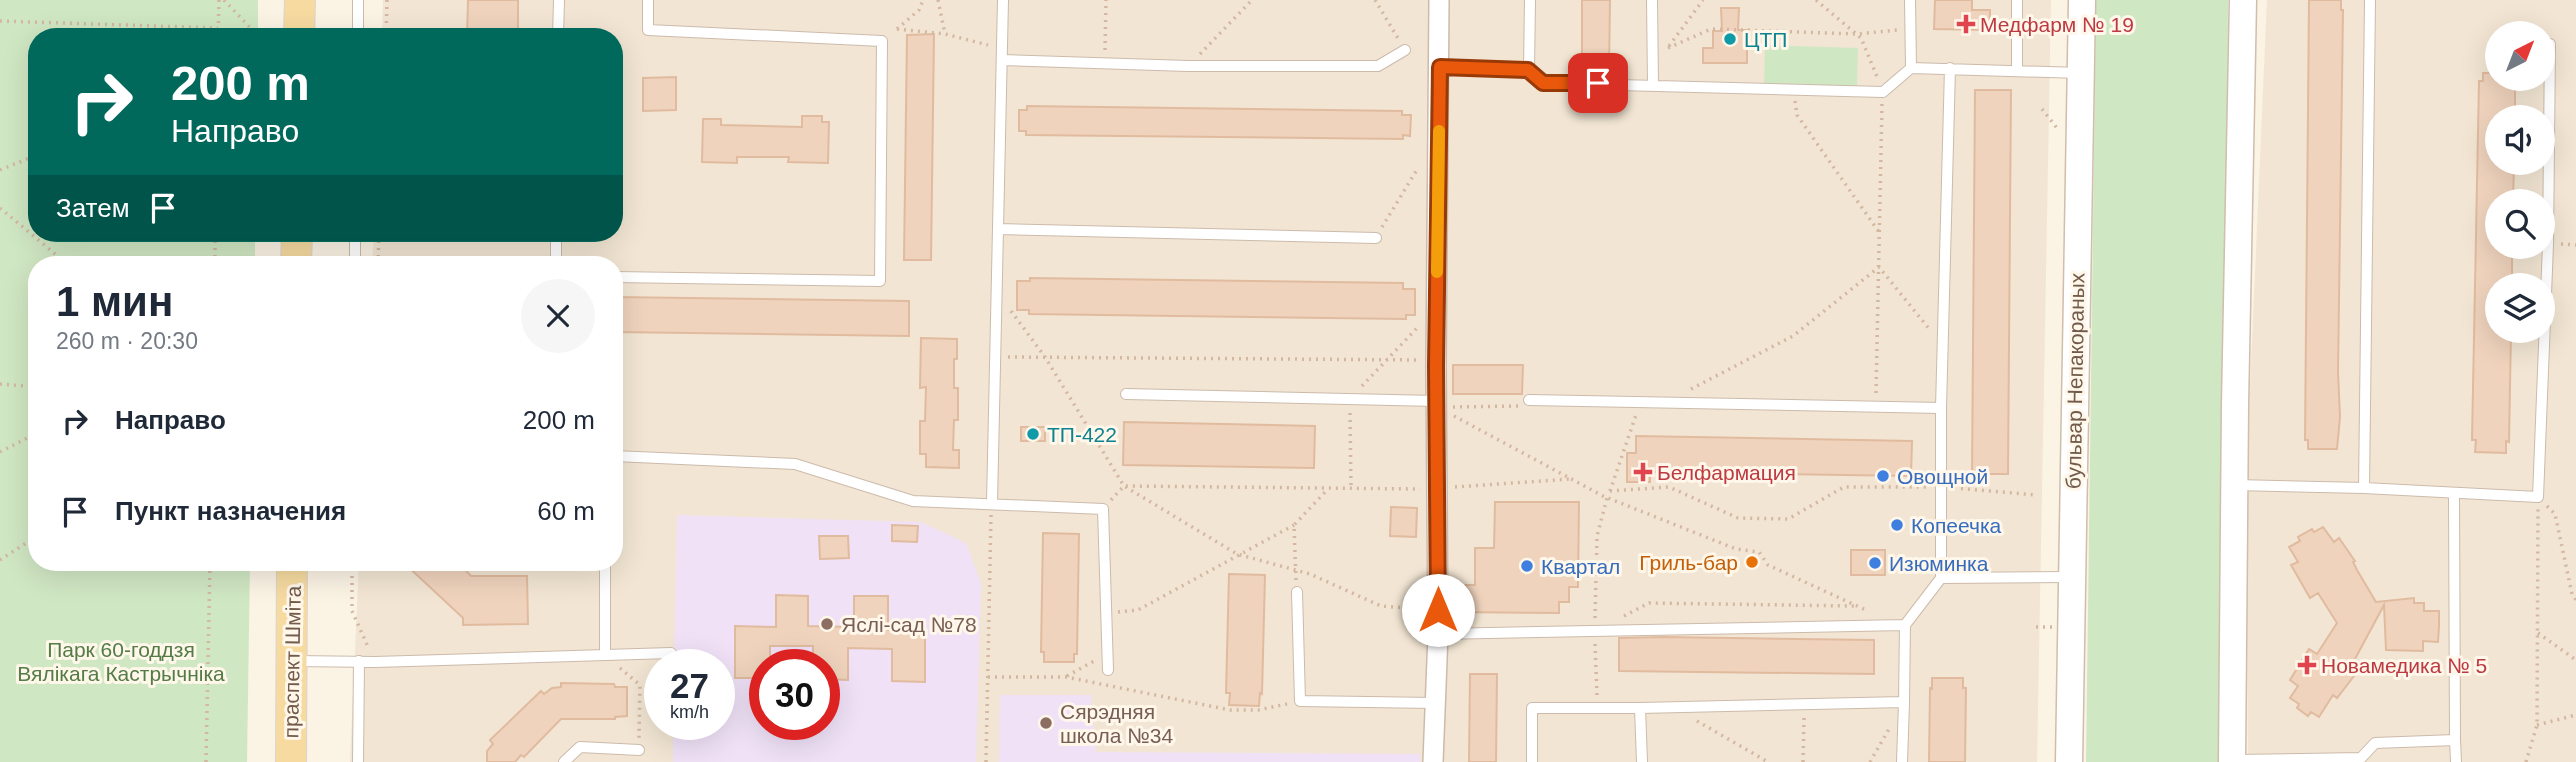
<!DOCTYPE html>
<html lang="ru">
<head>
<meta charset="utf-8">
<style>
	:root { --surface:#fff; --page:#f6f6f7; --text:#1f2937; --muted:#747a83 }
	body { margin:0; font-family:Helvetica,sans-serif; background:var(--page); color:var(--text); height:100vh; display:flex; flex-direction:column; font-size:26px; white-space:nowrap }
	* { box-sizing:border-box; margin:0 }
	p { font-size:23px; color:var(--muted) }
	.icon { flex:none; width:38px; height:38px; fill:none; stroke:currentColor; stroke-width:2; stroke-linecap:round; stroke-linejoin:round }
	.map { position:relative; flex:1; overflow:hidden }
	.details { position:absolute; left:28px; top:256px; width:595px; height:315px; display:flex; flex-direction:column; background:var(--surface); border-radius:28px; box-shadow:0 7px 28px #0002 }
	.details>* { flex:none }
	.guide { position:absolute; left:28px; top:28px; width:595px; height:214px; border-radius:28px; box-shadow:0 7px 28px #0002; background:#00695c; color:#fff; overflow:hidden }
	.needle { width:46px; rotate:42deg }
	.fabs { position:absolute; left:2485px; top:21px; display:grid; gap:14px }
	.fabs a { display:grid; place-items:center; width:70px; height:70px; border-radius:50%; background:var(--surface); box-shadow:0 7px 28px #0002; font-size:35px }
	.speed { position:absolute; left:644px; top:649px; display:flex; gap:14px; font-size:35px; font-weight:700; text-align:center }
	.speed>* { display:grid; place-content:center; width:91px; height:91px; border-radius:50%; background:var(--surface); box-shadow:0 7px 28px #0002; line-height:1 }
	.speed small { font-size:18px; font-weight:400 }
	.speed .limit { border:10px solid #d22; background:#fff; color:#111 }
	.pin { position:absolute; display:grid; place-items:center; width:60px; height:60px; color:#fff; margin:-30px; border-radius:14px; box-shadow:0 4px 10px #0006 }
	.me { position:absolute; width:77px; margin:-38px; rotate:0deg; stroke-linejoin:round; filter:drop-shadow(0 0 5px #0008) }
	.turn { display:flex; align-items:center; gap:24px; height:147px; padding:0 28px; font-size:32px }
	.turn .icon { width:91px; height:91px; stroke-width:2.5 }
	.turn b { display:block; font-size:49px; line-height:60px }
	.then { display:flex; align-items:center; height:66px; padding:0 28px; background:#0003; gap:14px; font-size:26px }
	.round { display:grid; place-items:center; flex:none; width:74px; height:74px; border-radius:37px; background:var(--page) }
	.summary { display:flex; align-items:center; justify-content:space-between; height:119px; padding:0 28px }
	h1 { font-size:42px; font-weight:800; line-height:52px }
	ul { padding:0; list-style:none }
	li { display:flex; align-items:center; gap:21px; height:91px; padding:0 28px }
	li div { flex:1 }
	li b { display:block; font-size:26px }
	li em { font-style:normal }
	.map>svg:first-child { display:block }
	.residential { fill:#f2e5d3; fill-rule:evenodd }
	.education { fill:#f0e1f7; fill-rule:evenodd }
	.green { fill:#d0e7c3 }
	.building { fill:#efd3bd; stroke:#e0bb9f; stroke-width:2 }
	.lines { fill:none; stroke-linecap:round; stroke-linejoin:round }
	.lane-casing { stroke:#ccbbab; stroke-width:12 }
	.street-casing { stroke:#ccbbab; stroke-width:22 }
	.secondary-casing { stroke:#d0bdac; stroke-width:29 }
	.primary-casing { stroke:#dad4d0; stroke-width:32 }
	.path { stroke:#d3b7a1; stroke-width:3.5; stroke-dasharray:2 5; stroke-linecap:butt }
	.lane { stroke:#fff; stroke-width:10 }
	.street { stroke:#fff; stroke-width:19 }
	.secondary { stroke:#fff; stroke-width:26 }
	.primary { stroke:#f6daa0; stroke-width:30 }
	.route-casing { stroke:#983908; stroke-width:18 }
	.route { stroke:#ea580c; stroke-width:12 }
	.slow { stroke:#f59e0b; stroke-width:12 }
	.health-dot { fill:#e0444e; stroke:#fef7ea; stroke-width:2.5 }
	.culture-dot { fill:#0f9aa8; stroke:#fef7ea; stroke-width:2.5 }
	.shop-dot { fill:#3f7fe0; stroke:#fef7ea; stroke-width:2.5 }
	.food-dot { fill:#e8710a; stroke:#fef7ea; stroke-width:2.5 }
	.education-dot { fill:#8d6e63; stroke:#fef7ea; stroke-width:2.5 }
	.labels { text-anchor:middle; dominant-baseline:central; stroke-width:6; stroke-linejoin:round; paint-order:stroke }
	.health-label { font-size:21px; fill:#be3a42; stroke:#fef7ea; text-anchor:start }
	.culture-label { font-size:21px; fill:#0d838f; stroke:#fef7ea; text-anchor:start }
	.street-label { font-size:21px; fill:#725b4b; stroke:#fef7ea }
	.shop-label { font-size:21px; fill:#366cbe; stroke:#fef7ea; text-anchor:start }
	.food-label { font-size:21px; fill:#c56008; stroke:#fef7ea; text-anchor:end }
	.education-label { font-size:21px; fill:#785e54; stroke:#fef7ea; text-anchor:start }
	.park-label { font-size:21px; fill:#547c47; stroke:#fef7ea }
</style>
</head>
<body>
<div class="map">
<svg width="2576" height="762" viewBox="0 0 2576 762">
	<rect width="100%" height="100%" fill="#fbf3e4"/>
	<!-- residential -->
	<path class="residential" d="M383 0H2051L2037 762H350L359 562H614V264H372L374 233H614V37H382ZM660 665H719V724H660ZM765 665H824V724H765Z
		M2267 0H2576V762H2248L2246 479ZM2497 33H2543V79H2497ZM2497 117H2543V163H2497ZM2497 201H2543V247H2497ZM2497 285H2543V331H2497Z"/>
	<!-- education -->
	<path class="education" d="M677 515 921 522 966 543 981 583 976 762H673V725L719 724V665H674ZM765 665H824V724H765Z
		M1000 695H1091L1096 752 1420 754V762H999Z"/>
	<!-- green -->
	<path class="green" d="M0 0H258V37H37V233H255V264H37V562H250L247 762H0Z
		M2096 0H2228L2226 498 2221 762H2086Z
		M1765 45 1858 48 1857 87 1764 85Z"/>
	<!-- building -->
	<path class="building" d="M468 0H518V37H467Z
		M1582 0H1610L1609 72H1582Z
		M1935 0H1972V10H1990V30L1934 29Z
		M2309 0H2341V10H2343L2338 372 2340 417 2337 449H2308V440H2305Z
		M1721 8H1739L1738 30H1747V63H1703V48H1713V31H1722Z
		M934 34 931 260H904L907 35Z
		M2483 73H2497V79H2512V82H2515V117H2497V163H2514L2513 201H2497V247H2512V285H2497V331H2511L2509 442 2506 441V453L2475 452 2476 440H2472L2479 81H2483Z
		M676 77V110L643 111V78Z
		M1975 90H2011L2008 474H1972Z
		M1027 106 1402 111V115H1411L1410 136 1403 135V139L1026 135V131H1019V110H1027Z
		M802 116H822V122H829L828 163 788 162 789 157H737V163L702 162 703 119H721V125L802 127Z
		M1030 278 1403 283V289H1415V315H1406V319L1029 314V310H1017V281H1030Z
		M614 297 909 301V336L614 332Z
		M921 338 957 339V359H954V388H958V420H954L953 450H959V468L926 467V454H920V421H925L926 387 920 388Z
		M1453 365H1523L1522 394H1453Z
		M1124 422 1315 426 1314 468 1123 465Z
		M1021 427H1045V441H1021Z
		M1636 436 1912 441 1911 476 1650 472V482H1627V453H1636Z
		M1495 502H1579L1578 587H1569V602H1559V613L1450 612V585H1475V548H1494Z
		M1391 507 1417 508 1416 537 1390 536Z
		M892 525 918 526 917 542 892 541Z
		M2323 527 2334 542 2339 538 2355 561 2353 562 2357 570 2376 602 2414 598V603H2424V611H2439V626L2438 642 2423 641V651L2386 650 2384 605 2348 672 2354 676 2337 698 2333 695 2319 717 2311 712 2308 716 2297 708 2299 704 2290 698 2298 686 2290 680 2309 649 2317 654 2337 623 2318 593 2310 598 2291 565 2298 562 2289 547 2300 541 2298 537 2312 529 2314 532Z
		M1043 533 1079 534 1077 654H1074V662H1044V652H1041Z
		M819 536H848L849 558 820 559Z
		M1851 550H1885V575H1851Z
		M403 562H458L471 576H527L528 624 463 625V618Z
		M1229 574 1265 575 1262 694 1260 693 1259 706 1229 705 1230 693H1226Z
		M776 595 808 596V626L854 627V596H888V630H925V682L892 681V649L848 648V680L824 679V665H813V646H770V665H765V678H735V626L776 627Z
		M1664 637 1874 640V674L1619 671V638Z
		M1470 674H1497L1496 762H1469Z
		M1932 678H1963V688H1966L1965 762H1929L1930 688 1932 689Z
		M561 683 614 684 615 687H627V716L615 717V719H561L524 757 521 755 515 762H487V751L493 744 490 740 541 691 544 694 552 688 561 687Z"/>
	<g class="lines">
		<defs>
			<path id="lane" d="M1652 0 1653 84
				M1910 0 1911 68
				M358 37V0
				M558 37 559 0
				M1004 60 1188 66H1378L1405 50
				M1440 67 1529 70 1543 83 1883 92 1911 68 2080 73
				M1950 68 1941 408V578L2072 577
				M1529 70 1530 0
				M2017 71V0
				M999 229 1376 238
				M355 264V233
				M556 264V233
				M614 277 880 281 882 41 648 30V0
				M1126 394 1436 401
				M1529 400 1941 408
				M614 456 795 464 913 501 1103 509 1108 670
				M2235 485 2364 488 2538 497 2548 244 2550 44
				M2364 488 2370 0
				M2454 493 2455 740
				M992 503 1003 0
				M605 562V655
				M1297 592 1300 701 1434 703
				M1438 634 1905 625 1941 578
				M294 661 375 662 671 653
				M1640 708 1642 762
				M2233 760 2361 758 2375 743 2455 740 2456 762
				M358 762 359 661
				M564 762 580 747 639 750
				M1532 762V708H1640L1904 702 1905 625
				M1902 762 1904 702"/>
			<path id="street" d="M1433 762 1438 634 1436 367 1439 0"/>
			<path id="secondary" d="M2069 762 2082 0
				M2232 762 2235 405 2243 0"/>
			<path id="primary" d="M299 37 300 0
				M296 264 297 233
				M291 762 292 562"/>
		</defs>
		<!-- lane casing -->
		<use href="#lane" class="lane-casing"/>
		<!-- street casing -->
		<use href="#street" class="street-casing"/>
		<!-- secondary casing -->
		<use href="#secondary" class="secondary-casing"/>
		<!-- primary casing -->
		<use href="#primary" class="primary-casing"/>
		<!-- path -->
		<path class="path" d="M224 0 259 37
			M938 0 945 34
			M1375 0 1399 40
			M1816 0 1861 38 1878 79
			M0 21 218 28
			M897 29 945 34 988 45
			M897 29 919 10 923 0
			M218 37 219 0
			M386 37 387 0
			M1669 46 1703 0
			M1668 48 1711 29 1857 34 1897 30
			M1105 50 1106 0
			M1200 54 1252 0
			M1795 101 1797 115 1879 232
			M2042 109 2057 128
			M0 170 37 155
			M0 208 67 264
			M1382 227 1418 168
			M2561 244 2576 245
			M215 264V233
			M378 264 379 233
			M1011 311 1045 357 1124 486 1237 554 1310 574 1381 606 1422 609
			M1008 357 1420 360
			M0 384 37 387
			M1362 386 1417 328
			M1691 389 1793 336 1879 267 1930 330
			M1876 393 1882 103
			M1453 407 1518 406
			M1350 413 1351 488
			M1454 416 1603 496 1736 549 1759 552 1768 565 1868 611
			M0 452 37 433
			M1455 487 1570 479
			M1954 488 2037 495
			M1610 491 1669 487 1738 518 1788 519 1844 487H1928
			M1610 491 1636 415
			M1111 500 1124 486 1420 489
			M2547 506 2555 514 2572 594 2576 600
			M0 560 37 536
			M352 562V611L369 649
			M1296 580 1294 525 1328 489
			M1118 612 1138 610 1294 525
			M1624 616 1649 603 1854 606
			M1595 618 1597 536 1607 498
			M2036 627H2052
			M2538 633 2576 660
			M1595 644 1597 695
			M620 668 640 685 639 738
			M1067 676 1094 661
			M988 677H1066L1230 710H1258L1287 704
			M1697 721 1768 762
			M2537 725 2576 715
			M206 762 210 562
			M986 762 991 515
			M1803 762 1804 717
			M1870 762 1889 729
			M2526 762 2537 725 2538 509"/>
		<!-- lane -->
		<use href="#lane" class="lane"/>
		<!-- street -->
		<use href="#street" class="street"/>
		<!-- secondary -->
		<use href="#secondary" class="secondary"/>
		<!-- primary -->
		<use href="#primary" class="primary"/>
	</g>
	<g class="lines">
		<defs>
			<path id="route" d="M1438 610 1436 366 1440 67 1528 70 1543 83H1598"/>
		</defs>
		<!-- route casing -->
		<use href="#route" class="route-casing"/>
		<!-- route -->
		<use href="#route" class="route"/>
		<!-- slow -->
		<path class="slow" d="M1437 272 1439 131"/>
	</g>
	<!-- markers -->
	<g class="health-dot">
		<path d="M1962.5 13.5h7v7h7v7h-7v7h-7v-7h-7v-7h7z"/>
		<path d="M1639.5 461.5h7v7h7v7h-7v7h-7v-7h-7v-7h7z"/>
		<path d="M2303.5 654.5h7v7h7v7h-7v7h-7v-7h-7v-7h7z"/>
	</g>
	<g class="culture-dot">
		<circle cx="1730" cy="39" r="7"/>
		<circle cx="1033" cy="434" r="7"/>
	</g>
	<g class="shop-dot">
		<circle cx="1883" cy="476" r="7"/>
		<circle cx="1897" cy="525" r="7"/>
		<circle cx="1875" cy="563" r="7"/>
		<circle cx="1527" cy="566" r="7"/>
	</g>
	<circle class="food-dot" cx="1752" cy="562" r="7"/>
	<g class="education-dot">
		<circle cx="827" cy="624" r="7"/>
		<circle cx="1046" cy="723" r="7"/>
	</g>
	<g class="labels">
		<!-- health labels -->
		<g class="health-label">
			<text x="1980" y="24">Медфарм № 19</text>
			<text x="1657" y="472">Белфармация</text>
			<text x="2321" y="665">Новамедика № 5</text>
		</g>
		<!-- culture labels -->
		<g class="culture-label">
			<text x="1744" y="39">ЦТП</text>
			<text x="1047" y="434">ТП-422</text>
		</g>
		<!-- street labels -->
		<g class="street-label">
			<text transform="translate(2075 381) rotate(-89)">бульвар Непакораных</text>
			<text transform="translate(292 662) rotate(-89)">праспект Шміта</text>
		</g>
		<!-- shop labels -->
		<g class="shop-label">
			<text x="1897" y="476">Овощной</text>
			<text x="1911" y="525">Копеечка</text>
			<text x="1889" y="563">Изюминка</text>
			<text x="1541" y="566">Квартал</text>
		</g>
		<!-- food labels -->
		<g class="food-label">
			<text x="1738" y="562">Гриль-бар</text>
		</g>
		<!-- education labels -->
		<g class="education-label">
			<text x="841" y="624">Яслі-сад №78</text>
			<text x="1060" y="711">Сярэдняя<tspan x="1060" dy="24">школа №34</tspan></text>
		</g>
		<!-- park labels -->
		<g class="park-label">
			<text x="121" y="649">Парк 60-годдзя<tspan x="121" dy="24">Вялікага Кастрычніка</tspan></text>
		</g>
	</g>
</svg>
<div class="fabs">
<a><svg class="needle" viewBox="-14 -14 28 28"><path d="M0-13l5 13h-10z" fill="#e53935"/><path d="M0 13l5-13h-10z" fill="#747a83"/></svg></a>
<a><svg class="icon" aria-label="sound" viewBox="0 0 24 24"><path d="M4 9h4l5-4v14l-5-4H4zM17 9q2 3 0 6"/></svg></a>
<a><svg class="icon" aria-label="search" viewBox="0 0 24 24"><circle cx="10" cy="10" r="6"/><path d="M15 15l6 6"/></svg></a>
<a><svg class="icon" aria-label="layers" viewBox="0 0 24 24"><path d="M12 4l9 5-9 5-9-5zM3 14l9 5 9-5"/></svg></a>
</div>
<div class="speed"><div>27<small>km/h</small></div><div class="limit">30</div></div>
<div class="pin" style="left:1598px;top:83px;background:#d93025"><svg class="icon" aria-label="arrive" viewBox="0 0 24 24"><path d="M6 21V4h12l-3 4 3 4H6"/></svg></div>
<svg class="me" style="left:1438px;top:610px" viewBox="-20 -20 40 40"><circle r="19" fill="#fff"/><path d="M0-13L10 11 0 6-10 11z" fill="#ea580c"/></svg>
<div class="guide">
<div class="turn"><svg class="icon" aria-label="right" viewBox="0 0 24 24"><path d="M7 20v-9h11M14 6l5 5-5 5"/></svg><div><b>200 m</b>Направо</div></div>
<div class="then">Затем<svg class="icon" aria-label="arrive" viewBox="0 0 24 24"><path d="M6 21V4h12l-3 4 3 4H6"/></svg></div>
</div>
<section class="details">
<div class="summary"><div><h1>1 мин</h1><p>260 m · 20:30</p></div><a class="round"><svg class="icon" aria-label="close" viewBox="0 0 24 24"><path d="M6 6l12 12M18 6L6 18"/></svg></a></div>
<ul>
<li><svg class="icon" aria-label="right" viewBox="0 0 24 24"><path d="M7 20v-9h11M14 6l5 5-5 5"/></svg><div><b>Направо</b></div><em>200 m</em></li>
<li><svg class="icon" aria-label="arrive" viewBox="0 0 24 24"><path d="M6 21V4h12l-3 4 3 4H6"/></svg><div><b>Пункт назначения</b></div><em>60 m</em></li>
</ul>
</section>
</div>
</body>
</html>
